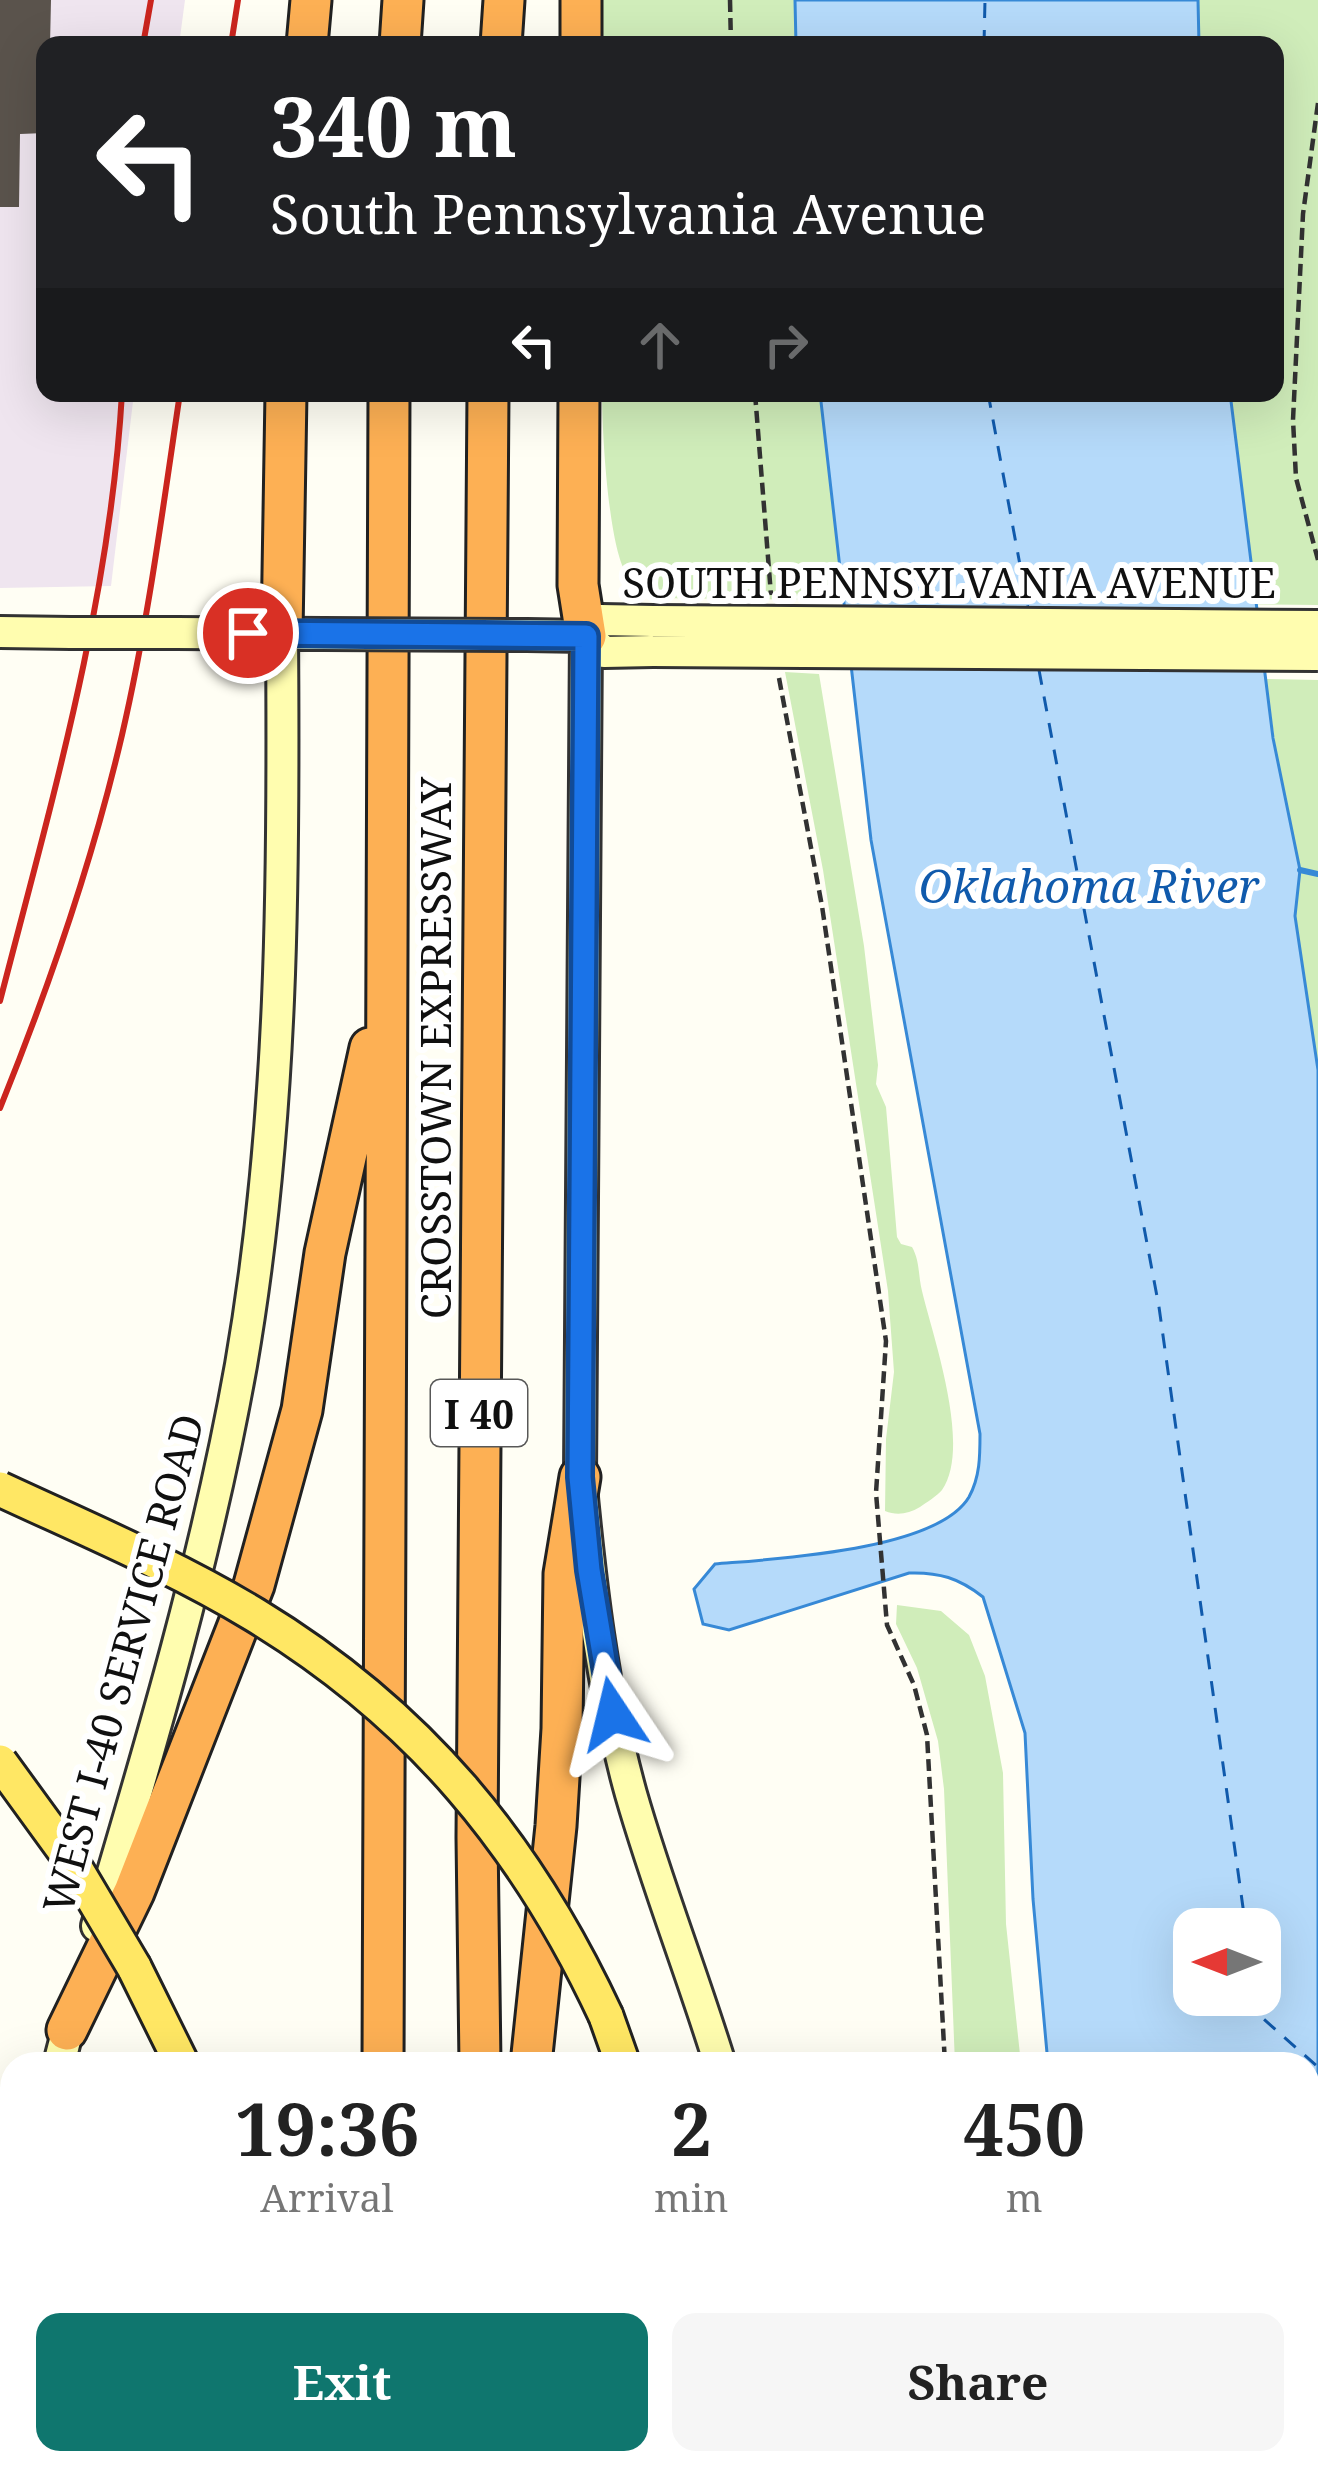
<!DOCTYPE html>
<html lang="en">
<head>
<meta charset="utf-8">
<style>
	:root { --surface:#fff; --page:#f6f6f6; --text:#222; --muted:#767676; --accent:#0f766e }
	body { margin:0; font-family:"Noto Serif",serif; background:var(--page); color:var(--text); height:100vh; display:flex; flex-direction:column; font-size:45px; white-space:nowrap }
	* { box-sizing:border-box; margin:0 }
	p { font-size:39px; color:var(--muted) }
	.icon { flex:none; width:66px; height:66px; fill:none; stroke:currentColor; stroke-width:2; stroke-linecap:round; stroke-linejoin:round }
	.map { position:relative; flex:1; overflow:hidden }
	.sheet { position:absolute; left:0px; top:2052px; width:1320px; height:423px; display:flex; flex-direction:column; background:var(--surface); border-radius:36px 36px 0 0; box-shadow:0 12px 48px #0002 }
	.sheet>* { flex:none }
	.guide { position:absolute; left:36px; top:36px; width:1248px; height:366px; border-radius:24px; box-shadow:0 12px 48px #0002; background:#202124; color:#fff; overflow:hidden }
	.needle { width:78px; rotate:270deg }
	.controls { position:absolute; left:1173px; top:1908px; display:grid; gap:24px }
	.controls a { display:grid; place-items:center; width:108px; height:108px; border-radius:24px; background:var(--surface); box-shadow:0 12px 48px #0002; font-size:60px }
	.pin { position:absolute; display:grid; place-items:center; width:102px; height:102px; color:#fff; margin:-51px; border:6px solid #fff; border-radius:50%; box-shadow:0 3px 12px #0007 }
	.me { position:absolute; width:132px; margin:-66px; rotate:350deg; stroke-linejoin:round; filter:drop-shadow(0 0 9px #0008) }
	.turn { display:flex; align-items:center; gap:42px; height:252px; padding:0 36px; font-size:54px }
	.turn .icon { width:156px; height:156px; stroke-width:2.5 }
	.turn b { display:block; font-size:84px; line-height:102px }
	.lanes { display:flex; align-items:center; height:114px; padding:0 36px; background:#0003; justify-content:center; gap:60px; direction:ltr }
	.lanes .off { opacity:.35 }
	.eta { display:flex; justify-content:space-evenly; align-items:center; height:204px; text-align:center }
	.eta b { font-size:72px; font-weight:700; line-height:84px }
	.action { display:flex; gap:24px; margin-top:auto; padding:24px 36px }
	.action a { flex:1; height:138px; border-radius:24px; background:var(--accent); color:#fff; font-size:48px; font-weight:700; line-height:138px; text-align:center }
	.action a+a { background:var(--page); color:var(--text) }
	.map>svg:first-child { display:block }
	.industrial { fill:#efe5ef }
	.green { fill:#d0edba }
	.water { fill:#b5dafa; stroke:#3789d6; stroke-width:3; fill-rule:evenodd }
	.lines { fill:none; stroke-linecap:round; stroke-linejoin:round }
	.stream { stroke:#3789d6; stroke-width:6 }
	.ferry { stroke:#105aac; stroke-width:3; stroke-dasharray:15 12; stroke-linecap:butt }
	.building { fill:#5a534c }
	.secondary-casing { stroke:#323232; stroke-width:36 }
	.primary-casing { stroke:#212121; stroke-width:39 }
	.motorway-casing { stroke:#212121; stroke-width:45 }
	.path { stroke:#323232; stroke-width:4.5; stroke-dasharray:12 6; stroke-linecap:butt }
	.secondary { stroke:#fffdaf; stroke-width:30 }
	.primary { stroke:#ffe764; stroke-width:33 }
	.motorway { stroke:#fdb054; stroke-width:39 }
	.rail { stroke:#cb251e; stroke-width:6 }
	.secondary-bridge-casing { stroke:#323232; stroke-width:36; stroke-linecap:butt }
	.primary-bridge-casing { stroke:#212121; stroke-width:39; stroke-linecap:butt }
	.secondary-bridge { stroke:#fffdaf; stroke-width:30 }
	.primary-bridge { stroke:#ffe764; stroke-width:33 }
	.route-casing { stroke:#114b97; stroke-width:30 }
	.route { stroke:#1a73e8; stroke-width:21 }
	.labels { text-anchor:middle; dominant-baseline:central; stroke-width:12; stroke-linejoin:round; paint-order:stroke }
	.shield { fill:#fff; stroke:#585858; stroke-width:3 }
	.shield-label { font-size:39px; font-weight:bold; fill:#101010 }
	.street-label { font-size:42px; fill:#101010; stroke:#fff }
	.water-label { font-size:45px; font-style:italic; fill:#105aac; stroke:#fff }
</style>
</head>
<body>
<div class="map">
<svg width="1318" height="2473" viewBox="0 0 1318 2473">
	<rect width="100%" height="100%" fill="#fffef4"/>
	<!-- industrial -->
	<path class="industrial" d="M0 0H185L179 45H45V393H134L111 586 0 588Z"/>
	<!-- green -->
	<path class="green" d="M602 0H1318V605L655 598C647 589 632 582 626 573 608 544 602 429 602 393H1275V45H602Z
		M785 672 819 674 864 946 878 1065 876 1084 886 1107 897 1237 901 1244 912 1247C920 1261 918 1275 922 1291 933 1337 972 1447 942 1490 938 1495 926 1503 920 1507 908 1514 897 1516 885 1511L886 1439 894 1372 888 1291 823 870Z
		M1266 679 1318 680V1070L1295 916 1300 870 1283 799Z
		M897 1605 941 1611 969 1635 985 1676 1003 1773 1006 1924 1021 2064H955L944 1789 938 1741 917 1668 896 1624Z"/>
	<!-- water -->
	<path class="water" d="M795 0H1198L1199 45H796Z
		M820 393H1230L1273 738 1300 870 1295 916 1318 1070V2473H1104L1103 2463H1308V2064H1048L1033 1899 1025 1733 983 1597C959 1578 939 1572 909 1573L729 1630 703 1624 694 1589 715 1564C773 1559 937 1551 969 1497 980 1477 980 1456 980 1434L871 840ZM1194 1929H1260V1995H1194Z"/>
	<g class="lines">
		<!-- stream -->
		<path class="stream" d="M1300 870 1318 874"/>
		<!-- ferry -->
		<path class="ferry" d="M984 45 985 0
			M988 393 1028 608
			M1039 670 1159 1307 1246 1929
			M1256 1995 1259 2015 1318 2067"/>
	</g>
	<!-- building -->
	<path class="building" d="M0 0H51L50 45H45V133L20 134 19 207H0Z"/>
	<g class="lines">
		<defs>
			<path id="secondary" d="M0 632 71 633
				M176 633 324 634
				M527 635 586 636 604 652 653 651
				M586 636 580 1477C590 1583 602 1690 631 1794 657 1885 692 1973 720 2064
				M586 636 601 620 653 621
				M97 1926C152 1741 207 1556 241 1365 283 1122 284 878 282 633
				M59 2064 72 2013
				M17 2463 18 2473
				M798 2463 799 2473"/>
			<path id="primary" d="M134 1967 182 2064
				M606 2016 623 2064
				M295 2463 297 2473
				M661 2473 662 2463"/>
			<path id="motorway" d="M307 45 311 0
				M400 45 403 0
				M501 45 504 0
				M581 45V0
				M579 393 578 585 586 636
				M282 633 286 393
				M67 2030 134 1892 254 1585 302 1410 325 1253 370 1048
				M383 2064 389 393
				M480 2064 477 1837 488 393
				M531 2064 556 1826 562 1729 564 1574 580 1477
				M404 2463 405 2473
				M498 2473V2463"/>
		</defs>
		<!-- secondary casing -->
		<use href="#secondary" class="secondary-casing"/>
		<!-- primary casing -->
		<use href="#primary" class="primary-casing"/>
		<!-- motorway casing -->
		<use href="#motorway" class="motorway-casing"/>
		<!-- path -->
		<path class="path" d="M730 0 731 45
			M1318 103 1303 214 1293 420 1296 478 1318 560
			M755 393 771 595
			M779 678 822 906 886 1341 876 1493 887 1625 914 1685 927 1735 945 2064
			M1015 2463 1019 2473"/>
		<!-- secondary -->
		<use href="#secondary" class="secondary"/>
		<!-- primary -->
		<use href="#primary" class="primary"/>
		<!-- motorway -->
		<use href="#motorway" class="motorway"/>
		<!-- rail -->
		<path class="rail" d="M143 45 151 0
			M231 45 238 0
			M0 1001C52 800 110 601 122 393
			M0 1108C49 987 92 863 122 735 148 623 163 507 180 393"/>
		<defs>
			<path id="secondary-bridge" d="M653 621 1318 626
				M71 633H176
				M324 634 527 635
				M653 651 1318 655"/>
			<path id="primary-bridge" d="M0 1489C86 1529 174 1566 255 1615 418 1714 526 1844 606 2016
				M0 1762 67 1854 134 1967"/>
		</defs>
		<!-- secondary-bridge casing -->
		<use href="#secondary-bridge" class="secondary-bridge-casing"/>
		<!-- primary-bridge casing -->
		<use href="#primary-bridge" class="primary-bridge-casing"/>
		<!-- secondary-bridge -->
		<use href="#secondary-bridge" class="secondary-bridge"/>
		<!-- primary-bridge -->
		<use href="#primary-bridge" class="primary-bridge"/>
	</g>
	<g class="lines">
		<defs>
			<path id="route" d="M248 633 586 636 580 1477 589 1570 613 1714"/>
		</defs>
		<!-- route casing -->
		<use href="#route" class="route-casing"/>
		<!-- route -->
		<use href="#route" class="route"/>
	</g>
	<g class="labels">
		<!-- shield labels -->
		<rect class="shield" x="431" y="1380" width="96" height="66" rx="9"/>
		<g class="shield-label">
			<text x="479" y="1413">I 40</text>
		</g>
		<!-- street labels -->
		<g class="street-label">
			<text x="949" y="581">SOUTH PENNSYLVANIA AVENUE</text>
			<text transform="translate(434 1048) rotate(-90)">CROSSTOWN EXPRESSWAY</text>
			<text transform="translate(122 1663) rotate(-75)">WEST I-40 SERVICE ROAD</text>
		</g>
		<!-- water labels -->
		<g class="water-label">
			<text x="1089" y="885">Oklahoma River</text>
		</g>
	</g>
</svg>
<div class="controls">
<a><svg class="needle" viewBox="-14 -14 28 28"><path d="M0-13l5 13h-10z" fill="#e53935"/><path d="M0 13l5-13h-10z" fill="#767676"/></svg></a>
</div>
<div class="pin" style="left:248px;top:633px;background:#d93025"><svg class="icon" aria-label="arrive" viewBox="0 0 24 24"><path d="M6 21V4h12l-3 4 3 4H6"/></svg></div>
<svg class="me" style="left:613px;top:1714px" viewBox="-20 -20 40 40"><path d="M0-17L14 15 0 8-14 15z" fill="#1a73e8" stroke="#fff" stroke-width="4"/></svg>
<div class="guide">
<div class="turn"><svg class="icon" aria-label="left" viewBox="0 0 24 24"><path d="M17 20v-9H6M10 6l-5 5 5 5"/></svg><div><b>340 m</b>South Pennsylvania Avenue</div></div>
<div class="lanes"><svg class="icon" aria-label="left" viewBox="0 0 24 24"><path d="M17 20v-9H6M10 6l-5 5 5 5"/></svg><svg class="icon off" aria-label="ahead" viewBox="0 0 24 24"><path d="M12 20V5M6 11l6-6 6 6"/></svg><svg class="icon off" aria-label="right" viewBox="0 0 24 24"><path d="M7 20v-9h11M14 6l5 5-5 5"/></svg></div>
</div>
<section class="sheet">
<div class="eta">
<div><b>19:36</b><p>Arrival</p></div>
<div><b>2</b><p>min</p></div>
<div><b>450</b><p>m</p></div>
</div>
<div class="action"><a>Exit</a><a>Share</a></div>
</section>
</div>
</body>
</html>
